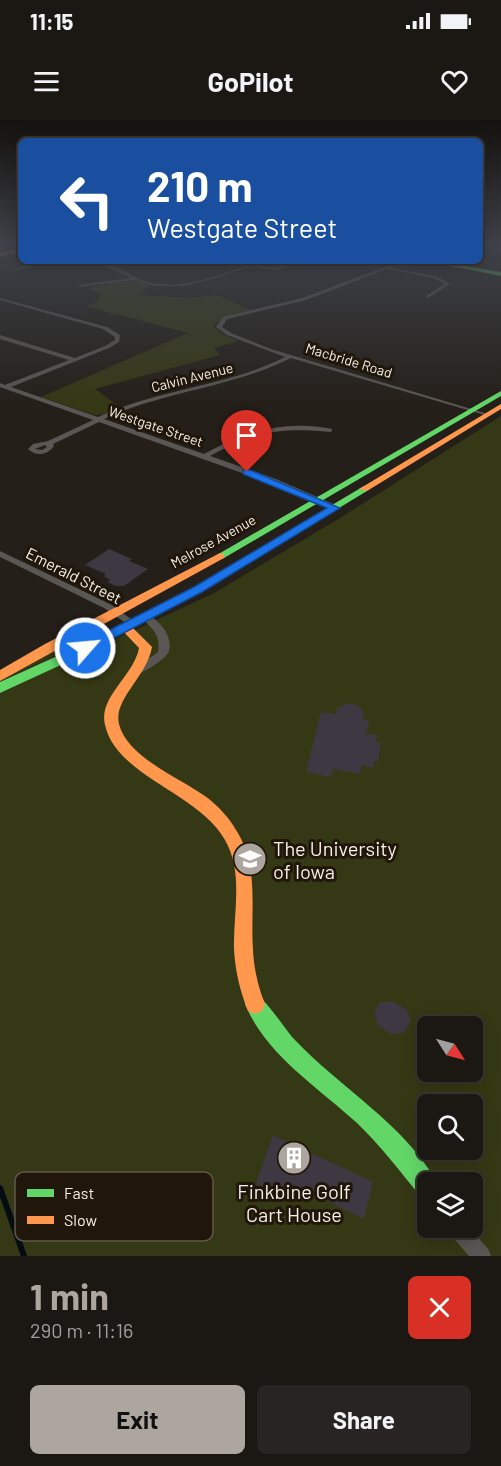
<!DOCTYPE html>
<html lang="en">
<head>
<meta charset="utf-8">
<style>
	:root { --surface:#1b1713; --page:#282421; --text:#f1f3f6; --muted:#a09fa0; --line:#393633; --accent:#aca69f }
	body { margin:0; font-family:Barlow,sans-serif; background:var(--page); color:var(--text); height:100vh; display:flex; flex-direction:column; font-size:22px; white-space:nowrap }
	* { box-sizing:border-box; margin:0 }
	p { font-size:20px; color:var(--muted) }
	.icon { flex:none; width:33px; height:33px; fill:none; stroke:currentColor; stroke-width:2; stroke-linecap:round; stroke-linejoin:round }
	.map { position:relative; height:1136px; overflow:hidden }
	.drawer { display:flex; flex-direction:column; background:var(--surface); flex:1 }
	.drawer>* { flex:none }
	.banner { position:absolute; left:18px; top:18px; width:465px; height:126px; border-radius:9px; box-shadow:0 3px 15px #0003,0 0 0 2px var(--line); background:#1a4fa0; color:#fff; overflow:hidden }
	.needle { width:39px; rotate:126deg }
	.controls { position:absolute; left:417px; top:896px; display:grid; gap:12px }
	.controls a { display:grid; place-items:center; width:66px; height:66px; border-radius:9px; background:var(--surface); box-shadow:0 3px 15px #0003,0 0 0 2px var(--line); font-size:30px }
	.pin { position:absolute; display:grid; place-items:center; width:51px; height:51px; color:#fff; margin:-62px -26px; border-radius:50% 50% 50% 0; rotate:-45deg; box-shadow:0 0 6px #0007 }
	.pin .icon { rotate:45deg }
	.me { position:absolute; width:66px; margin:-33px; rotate:63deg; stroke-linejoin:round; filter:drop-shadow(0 0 4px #0008) }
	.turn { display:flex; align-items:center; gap:21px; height:126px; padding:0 30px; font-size:27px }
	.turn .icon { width:78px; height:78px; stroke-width:2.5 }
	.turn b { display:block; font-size:42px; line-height:51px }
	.round { display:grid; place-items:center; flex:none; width:63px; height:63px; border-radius:9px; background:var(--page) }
	.overview { display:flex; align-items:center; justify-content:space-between; height:102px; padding:0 30px }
	h1 { font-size:36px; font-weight:700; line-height:45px; color:var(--accent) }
	.action { display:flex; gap:12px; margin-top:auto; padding:12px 30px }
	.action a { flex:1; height:69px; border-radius:9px; background:var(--accent); color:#111; font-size:24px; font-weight:700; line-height:69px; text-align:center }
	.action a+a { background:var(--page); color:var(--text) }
	.status { display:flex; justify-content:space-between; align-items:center; height:42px; padding:0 30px; background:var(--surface); direction:ltr }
	.status svg { height:16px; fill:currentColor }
	header { display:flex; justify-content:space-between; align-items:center; height:78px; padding:0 30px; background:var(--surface); font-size:27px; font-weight:700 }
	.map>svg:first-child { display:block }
	.green { fill:#353814; fill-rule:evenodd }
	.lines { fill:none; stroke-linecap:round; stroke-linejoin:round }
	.stream { stroke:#050c12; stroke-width:6 }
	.building { fill:#3e3842 }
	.street { fill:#595653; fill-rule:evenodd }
	.fast { fill:#63d668; fill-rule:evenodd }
	.slow { fill:#ff974d; fill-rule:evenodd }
	.route { fill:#1a73e8; stroke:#114b97; stroke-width:1.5 }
	.labels { text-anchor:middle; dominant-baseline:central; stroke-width:6; stroke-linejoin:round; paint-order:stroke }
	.far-street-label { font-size:14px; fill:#f6efe7; stroke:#20160a }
	.street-label { font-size:16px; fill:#f6efe7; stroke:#20160a }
	.near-poi-label { font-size:20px; fill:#f6efe7; stroke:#20160a; text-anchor:start }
	.key { fill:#20160a; stroke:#60574c; stroke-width:1.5 }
	.key-label { font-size:16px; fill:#f6efe7 }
</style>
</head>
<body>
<div class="status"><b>11:15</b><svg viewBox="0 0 49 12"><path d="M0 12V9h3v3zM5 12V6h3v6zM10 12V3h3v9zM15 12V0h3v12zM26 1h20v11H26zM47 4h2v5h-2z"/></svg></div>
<header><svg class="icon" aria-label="menu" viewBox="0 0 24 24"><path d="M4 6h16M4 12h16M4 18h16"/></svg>GoPilot<svg class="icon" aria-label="heart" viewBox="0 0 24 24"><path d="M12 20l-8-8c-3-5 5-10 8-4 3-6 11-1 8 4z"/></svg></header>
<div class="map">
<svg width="501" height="1136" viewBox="0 0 501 1136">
	<rect width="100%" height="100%" fill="#241f19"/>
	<!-- green -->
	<path class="green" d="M135 160 150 165 138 175 191 178 216 175 252 190 224 197 215 204 214 207 219 212 238 221 214 228 220 235 95 269 120 287 104 294 95 295 41 277 188 213 86 186 96 182 101 174 87 168Z
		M501 296V1136H0V573L214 473 340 398ZM428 906H472V951H428ZM428 984H472V1029H428ZM428 1062H472V1107H428Z
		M103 506 107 511 104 513 0 562V559L97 507Z"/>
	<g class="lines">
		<!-- stream -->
		<path class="stream" d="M0 1068 24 1136"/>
	</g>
	<!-- building -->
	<path class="building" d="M109 429 132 439 129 441 148 449 124 466H116L107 462 110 460 104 456 106 454 85 445Z
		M347 583 357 585 364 592 362 599 369 600 366 614 377 615 376 622 381 623 378 641H374L373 648 362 645 360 654 333 649 331 657 306 652 321 592 336 594 337 588Z
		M380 882H394L407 890 411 901 404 913 391 914 378 906 374 893Z
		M273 1015 373 1062 364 1099 293 1064 288 1079 256 1064Z"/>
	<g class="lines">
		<!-- street -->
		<path class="street" d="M486 126H493L480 130V128Z
			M50 141H58L17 150 15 149Z
			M94 141C111 141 127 153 141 160 173 173 215 157 246 146L222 141 275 148 304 141H311L275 150 251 146 212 159 182 166H154L136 160 78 167 80 165 131 158Z
			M401 141H407L391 148 436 156 450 164 428 178 426 176 445 164 433 158 387 149 306 180 227 199 222 207 231 213 271 229 488 294V296L291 238C231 268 164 271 104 299L204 334C246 311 284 300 332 309V311L330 312C280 307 254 312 210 336L276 359 338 386V390H332L270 363 99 302 53 324 54 326C48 335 36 337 28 329L33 324 48 321 93 300 0 267V263L5 265 69 240 0 219V215L75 238 105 226 115 220V217L103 209 0 180V178L107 207 120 215 119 222 109 228 11 267 98 297C158 269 226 267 285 237L227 215 216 207 223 197 302 178ZM45 325 47 327 42 330 35 329Z
			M0 431 110 484 138 504 133 507 130 506 104 488 0 437Z
			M146 494C159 499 175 518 168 533 165 539 146 551 140 553L136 552 135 550 136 548 158 532C161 514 152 509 141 497Z
			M448 1107H469L488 1129 491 1136H469L450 1114Z"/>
		<!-- fast -->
		<path class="fast" d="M425 141H437L501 152V156Z
			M501 271V276L224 438 220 439 215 436Z
			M364 366 367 367V371L202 471 76 538 0 573V562L66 532 194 467Z
			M255 874C266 879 284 908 294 919 339 967 403 1003 437 1062H428V1079L420 1076C400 1051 380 1025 357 1003 318 967 266 935 245 884L248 877Z"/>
		<!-- slow -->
		<path class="slow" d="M21 128V131L0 137V133Z
			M501 284V289L367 371 359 369Z
			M220 433 224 434V438L0 561V550L45 524Z
			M126 504 130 505 152 527C147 557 113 579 119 604 127 638 183 659 209 679 220 688 229 698 236 710 260 747 250 789 253 830 254 849 258 867 265 884L262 891 255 894 248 891C240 871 235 850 234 829 233 793 244 753 225 720 198 672 117 657 105 605 98 577 134 556 139 528L120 508Z"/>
	</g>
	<!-- sky -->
	<linearGradient id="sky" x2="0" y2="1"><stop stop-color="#14110e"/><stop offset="0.44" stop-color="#3f4249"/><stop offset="1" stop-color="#3f4249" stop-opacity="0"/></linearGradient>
	<rect width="501" height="285" fill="url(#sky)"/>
	<!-- route -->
	<path class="route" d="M243 350H250L340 388 202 472 89 531H80L78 528 80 525 194 467 327 388 243 354Z"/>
	<!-- icons -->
	<defs>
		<symbol id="university-disc" viewBox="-11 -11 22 22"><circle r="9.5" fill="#aca69f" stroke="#20160a"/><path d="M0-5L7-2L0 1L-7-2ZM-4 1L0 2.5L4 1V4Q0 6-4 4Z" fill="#fff"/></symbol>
		<symbol id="building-disc" viewBox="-11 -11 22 22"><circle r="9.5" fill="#aca69f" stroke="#20160a"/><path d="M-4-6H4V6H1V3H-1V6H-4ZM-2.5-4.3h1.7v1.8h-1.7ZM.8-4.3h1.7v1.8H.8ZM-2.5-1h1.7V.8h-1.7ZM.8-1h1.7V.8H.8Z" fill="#fff"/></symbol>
	</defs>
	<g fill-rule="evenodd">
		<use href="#university-disc" x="231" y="720" width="38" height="38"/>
		<use href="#building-disc" x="275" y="1019" width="38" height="38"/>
	</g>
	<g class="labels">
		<!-- far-street labels -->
		<g class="far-street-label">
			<text transform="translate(349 240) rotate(17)">Macbride Road</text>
			<text transform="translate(192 257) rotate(-14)">Calvin Avenue</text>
			<text transform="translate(156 306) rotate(19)">Westgate Street</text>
			<text transform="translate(213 421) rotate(-29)">Melrose Avenue</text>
		</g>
		<!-- street labels -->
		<g class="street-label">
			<text transform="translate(74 455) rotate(27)">Emerald Street</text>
		</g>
		<!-- near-poi labels -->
		<g class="near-poi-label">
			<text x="273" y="728">The University<tspan x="273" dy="23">of Iowa</tspan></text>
			<text x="294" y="1071" text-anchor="middle">Finkbine Golf<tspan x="294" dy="23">Cart House</tspan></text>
		</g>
	</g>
	<!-- legend -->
	<rect x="15" y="1052" width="198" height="69" rx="9" class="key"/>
	<rect x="27" y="1069" width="27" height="8" fill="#63d668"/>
	<rect x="27" y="1096" width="27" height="8" fill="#ff974d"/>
	<g class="key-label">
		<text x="64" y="1079">Fast</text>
		<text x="64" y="1106">Slow</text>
	</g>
</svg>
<div class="controls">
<a><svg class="needle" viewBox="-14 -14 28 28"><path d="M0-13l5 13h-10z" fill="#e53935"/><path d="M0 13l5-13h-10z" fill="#a09fa0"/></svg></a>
<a><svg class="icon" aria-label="search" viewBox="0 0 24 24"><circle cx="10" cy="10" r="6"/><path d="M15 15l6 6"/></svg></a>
<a><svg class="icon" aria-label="layers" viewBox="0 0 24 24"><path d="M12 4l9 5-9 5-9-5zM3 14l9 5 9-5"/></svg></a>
</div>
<div class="pin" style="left:247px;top:352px;background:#d93025"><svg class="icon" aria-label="arrive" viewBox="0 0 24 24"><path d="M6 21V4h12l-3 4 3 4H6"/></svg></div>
<svg class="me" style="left:85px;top:528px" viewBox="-20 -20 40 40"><circle r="17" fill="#1a73e8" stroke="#fff" stroke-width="3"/><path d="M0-11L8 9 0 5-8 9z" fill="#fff"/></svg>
<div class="banner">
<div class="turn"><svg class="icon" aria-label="left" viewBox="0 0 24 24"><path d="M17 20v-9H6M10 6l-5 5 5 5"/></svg><div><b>210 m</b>Westgate Street</div></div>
</div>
</div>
<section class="drawer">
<div class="overview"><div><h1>1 min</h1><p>290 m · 11:16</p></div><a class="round" style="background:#d93025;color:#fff"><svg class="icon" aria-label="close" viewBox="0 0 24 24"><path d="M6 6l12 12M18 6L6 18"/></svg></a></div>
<div class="action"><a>Exit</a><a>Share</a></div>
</section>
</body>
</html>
